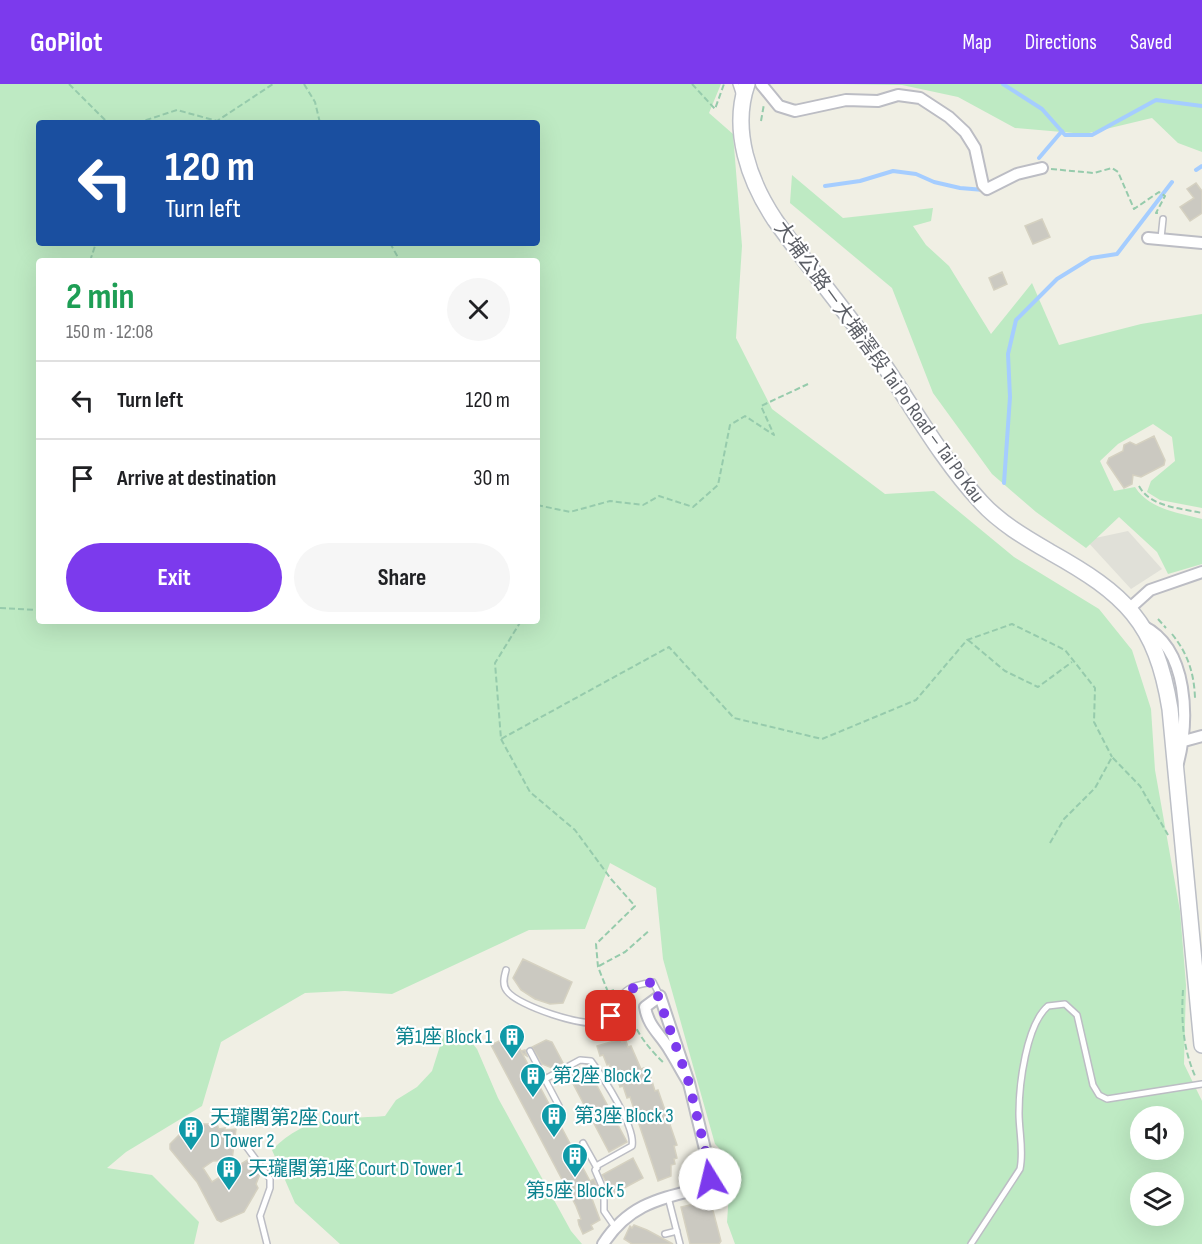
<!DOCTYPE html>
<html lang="en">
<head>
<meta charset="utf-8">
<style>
	:root { --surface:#fff; --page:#f6f6f6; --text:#202124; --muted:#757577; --line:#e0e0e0; --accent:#7c3aed }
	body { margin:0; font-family:"Sofia Sans Condensed","Noto Sans TC",sans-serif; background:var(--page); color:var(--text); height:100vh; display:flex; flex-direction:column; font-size:22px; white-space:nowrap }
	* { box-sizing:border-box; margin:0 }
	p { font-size:20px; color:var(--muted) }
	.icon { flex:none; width:33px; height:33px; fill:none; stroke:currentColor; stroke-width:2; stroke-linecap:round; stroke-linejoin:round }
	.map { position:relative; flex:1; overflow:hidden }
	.details { position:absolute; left:36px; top:174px; width:504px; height:366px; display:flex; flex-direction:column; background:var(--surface); border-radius:6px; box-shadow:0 6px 24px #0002 }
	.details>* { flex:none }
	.guide { position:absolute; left:36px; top:36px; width:504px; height:126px; border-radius:6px; box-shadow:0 6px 24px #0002; background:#1a4fa0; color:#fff; overflow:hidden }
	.tools { position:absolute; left:1130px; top:1022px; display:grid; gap:12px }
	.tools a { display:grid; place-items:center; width:54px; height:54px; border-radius:50%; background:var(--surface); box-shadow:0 6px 24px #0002; font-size:30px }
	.pin { position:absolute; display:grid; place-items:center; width:51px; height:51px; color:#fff; margin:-26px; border-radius:12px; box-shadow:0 3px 9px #0006 }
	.me { position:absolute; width:66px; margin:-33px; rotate:351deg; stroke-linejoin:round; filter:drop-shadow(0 0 4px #0008) }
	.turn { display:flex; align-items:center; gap:21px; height:126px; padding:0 30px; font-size:27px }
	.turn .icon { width:78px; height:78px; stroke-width:2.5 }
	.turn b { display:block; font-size:42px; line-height:51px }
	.round { display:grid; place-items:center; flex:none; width:63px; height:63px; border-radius:32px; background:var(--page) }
	.summary { display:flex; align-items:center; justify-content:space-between; height:102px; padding:0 30px }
	h1 { font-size:36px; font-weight:700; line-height:45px; color:#1e9e55 }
	.action { display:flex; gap:12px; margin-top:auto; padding:12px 30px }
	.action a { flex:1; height:69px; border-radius:36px; background:var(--accent); color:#fff; font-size:24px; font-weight:700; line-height:69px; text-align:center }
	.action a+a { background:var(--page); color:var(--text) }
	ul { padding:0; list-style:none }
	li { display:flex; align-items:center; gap:18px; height:78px; padding:0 30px; border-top:2px solid var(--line) }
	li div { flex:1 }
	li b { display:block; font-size:22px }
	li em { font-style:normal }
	header { display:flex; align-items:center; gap:36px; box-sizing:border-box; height:84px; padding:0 30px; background:var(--accent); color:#fff }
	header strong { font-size:28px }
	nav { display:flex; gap:33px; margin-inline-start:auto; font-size:21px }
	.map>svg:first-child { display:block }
	.industrial { fill:#e0e0d8 }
	.green { fill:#beeac3; fill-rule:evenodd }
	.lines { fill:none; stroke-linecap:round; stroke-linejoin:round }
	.stream { stroke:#a5cdff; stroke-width:4 }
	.building { fill:#cbc9c1; stroke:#d5d1c1; stroke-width:1.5 }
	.lane-casing { stroke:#bcbdc4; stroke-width:8 }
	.street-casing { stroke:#bcbdc4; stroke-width:14 }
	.secondary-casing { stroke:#bcbfc6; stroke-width:18 }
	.path { stroke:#96cbac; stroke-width:2; stroke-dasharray:6 3; stroke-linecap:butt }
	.lane { stroke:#fff; stroke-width:5 }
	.street { stroke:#fff; stroke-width:10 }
	.secondary { stroke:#fff; stroke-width:15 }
	.route { stroke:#7c3aed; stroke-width:10; stroke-dasharray:0 18 }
	.labels { text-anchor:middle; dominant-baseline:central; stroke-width:4.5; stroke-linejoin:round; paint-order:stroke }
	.street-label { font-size:20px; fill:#5c5f66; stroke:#fff }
	.culture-label { font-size:20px; fill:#0d838f; stroke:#fff; text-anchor:start }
</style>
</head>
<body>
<header>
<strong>GoPilot</strong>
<nav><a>Map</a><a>Directions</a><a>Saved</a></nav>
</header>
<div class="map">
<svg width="1202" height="1160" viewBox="0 0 1202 1160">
	<rect width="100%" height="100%" fill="#f0efe4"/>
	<!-- industrial -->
	<path class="industrial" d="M1128 447 1162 485 1131 505 1086 456Z"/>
	<!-- green -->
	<path class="green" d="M0 0H721L709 29 733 50 742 162 736 254 772 325 885 410 934 407 1014 473 1099 525 1132 566 1151 625 1155 686 1180 827 1186 901 1184 980 1202 1017V1160H735L727 1138 729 1109 724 1104 729 1074 715 1060 663 875 656 804 610 779 585 845 529 846 392 910 345 907 305 909 221 958 202 1022 126 1068 107 1084 152 1091 199 1138 194 1160H0ZM39 39H537V159H39ZM39 177H537V537H39ZM1140 1032H1173V1065H1140ZM1140 1098H1173V1131H1140Z
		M841 0H1202V68L1178 59 1152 34 1085 50 1015 44 958 13 902 1Z
		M792 91 843 134 933 124 931 137 913 142 926 161 949 182 991 250 1032 199 1059 261 1141 240 1202 230V424L1160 416 1147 408 1151 397 1175 377 1172 353 1153 340 1118 360 1100 377 1114 407 1135 403C1150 426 1177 428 1202 435V480L1168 490 1157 468 1119 433 1086 464 1036 428 992 390 933 309 892 204 790 119Z
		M445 946H461L477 965 498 1014 571 1147 582 1160H340L295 1119 272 1066C309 1029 337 1036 385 1032L396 1016 417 1003 432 987Z"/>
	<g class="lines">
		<!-- stream -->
		<path class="stream" d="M1003 0 1042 25 1065 51H1092L1156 16 1202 22
			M1039 74 1062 47
			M1196 86 1202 82
			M825 102 860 97 893 87 916 90 934 98 960 104 984 106
			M1004 399 1010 313 1008 270 1016 236 1057 195 1091 174 1117 170 1172 98"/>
	</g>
	<!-- building -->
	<path class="building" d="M1196 99 1202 107V129L1190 137 1180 123 1194 114 1187 105Z
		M1042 135 1050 153 1033 160 1025 142Z
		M1002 188 1007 200 994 206 989 194Z
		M1154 352 1165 376 1164 381 1141 393 1133 391 1132 400 1124 404 1107 379 1109 374 1123 367 1124 361 1130 358 1136 361Z
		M523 875 572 898 563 919 550 920 535 915 521 906 513 894Z
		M513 950 521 967 525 966 527 972 522 969 590 1097 594 1095 599 1108 591 1112 600 1136 591 1141 593 1145 583 1150 579 1141 578 1136 581 1135 576 1122 491 961Z
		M621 955 622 958 626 957 628 963 631 962 641 985 644 984 648 995 651 994 655 1007 658 1006 677 1061 674 1062 677 1074 674 1075 675 1080 671 1081V1092L658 1097 630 1013 627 1014 623 1002 620 1003 616 991 613 992 609 980 607 981 603 971 600 972 597 962Z
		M546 956 552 958 563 979 552 984 542 980 532 963Z
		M586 981 627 1058 609 1068 568 990Z
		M202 1040H217L219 1045 225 1044V1046L236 1045 232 1076 213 1077 203 1084 212 1098 249 1075 250 1082 255 1083 260 1090 256 1100 258 1104 244 1128 221 1138 217 1136 197 1098 170 1065V1060L186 1044Z
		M633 1074 643 1094 613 1110 602 1091Z
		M707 1117 708 1120 711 1119 721 1157 719 1160H690L681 1123Z
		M634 1141 647 1146 673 1160H632L624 1155 630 1142 632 1144Z"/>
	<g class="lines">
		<defs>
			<path id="lane" d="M736 0 740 12
				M1161 154 1163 135
				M506 886C504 893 502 901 507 907 518 922 585 944 602 938 615 933 615 918 624 909 631 901 643 900 653 898L660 912
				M530 967 559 1022
				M545 995 580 976 591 977C603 993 636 1043 632 1062L598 1081 595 1086 604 1107V1127L615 1143
				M243 1058 270 1095V1104L260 1132 267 1160
				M583 1059 597 1084
				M668 1113 680 1160
				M665 1150 677 1147
				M971 1160 1020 1085C1024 1066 1019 1048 1019 1029 1019 1001 1026 941 1048 922L1065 920 1077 931 1093 1001 1099 1011 1107 1015 1202 1000"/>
			<path id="street" d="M761 0 779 22 795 27 846 16 878 17 898 11 920 14 949 33 965 48 975 64 983 101 987 105 1017 90 1042 84
				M1148 154 1202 159
				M1130 524 1150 506 1202 488
				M1143 542C1189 565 1189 636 1178 679
				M1184 657 1202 652
				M603 1160C629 1120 659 1115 702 1104L711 1090 689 999 660 912 645 923C648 942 660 950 669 965 676 976 682 988 689 999"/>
			<path id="secondary" d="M747 0C731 46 749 97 775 136 810 185 849 231 884 281 915 327 943 377 981 418 1000 439 1026 454 1050 468 1125 510 1156 538 1170 625L1202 961"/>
		</defs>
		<!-- lane casing -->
		<use href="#lane" class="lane-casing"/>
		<!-- street casing -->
		<use href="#street" class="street-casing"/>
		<!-- secondary casing -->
		<use href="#secondary" class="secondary-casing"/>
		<!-- path -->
		<path class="path" d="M69 0 108 39
			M304 0 315 18 320 39
			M692 0 715 25 724 0
			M761 37 764 20
			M137 39 177 26 217 37 273 0
			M1051 85 1094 89 1112 84 1118 88 1134 125 1159 108 1165 112 1156 129H1159
			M390 159 400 177
			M90 177 96 159
			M1139 402C1150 423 1180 424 1202 429
			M537 421 570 428 610 417 643 421 659 412 693 423 718 401 730 341 745 332 774 351 761 322 808 300
			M0 524 39 526
			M1158 535 1166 544
			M521 537 495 579 501 655 669 563 734 634 822 655 916 616 967 556 1012 540 1065 566 1095 604 1094 638 1112 673
			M1172 550C1188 570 1194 589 1195 614
			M968 556 1005 587 1038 603 1072 578
			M501 655 530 708 575 746 611 795 635 822 596 860 598 883 608 908 614 906
			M1050 759 1064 735 1095 704 1112 673 1140 702 1168 751
			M599 882 625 868 650 846
			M1183 906C1181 936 1183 966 1196 994
			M634 920 631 934C639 952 650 966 665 980"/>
		<!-- lane -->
		<use href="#lane" class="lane"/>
		<!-- street -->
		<use href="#street" class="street"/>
		<!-- secondary -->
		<use href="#secondary" class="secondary"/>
	</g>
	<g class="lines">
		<!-- route -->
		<path class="route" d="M611 932C624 909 626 904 653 898L689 999 711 1090 710 1095"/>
	</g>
	<!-- icons -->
	<defs>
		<symbol id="building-pin" viewBox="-11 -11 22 30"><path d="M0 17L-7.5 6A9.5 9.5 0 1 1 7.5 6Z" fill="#0f9aa8" stroke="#fff"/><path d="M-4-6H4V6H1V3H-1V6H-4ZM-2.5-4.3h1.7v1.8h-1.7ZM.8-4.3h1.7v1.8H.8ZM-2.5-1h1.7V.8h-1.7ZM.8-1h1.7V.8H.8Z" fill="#fff"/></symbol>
	</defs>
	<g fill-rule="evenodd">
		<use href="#building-pin" x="497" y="938" width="30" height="40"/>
		<use href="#building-pin" x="518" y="977" width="30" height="40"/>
		<use href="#building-pin" x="539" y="1017" width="30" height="40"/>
		<use href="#building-pin" x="176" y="1030" width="30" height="40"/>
		<use href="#building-pin" x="560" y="1057" width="30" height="40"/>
		<use href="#building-pin" x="214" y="1070" width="30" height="40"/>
	</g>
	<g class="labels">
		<!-- street labels -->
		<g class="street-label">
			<text transform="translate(879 278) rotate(54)">大埔公路－大埔滘段 Tai Po Road – Tai Po Kau</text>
		</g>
		<!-- culture labels -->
		<g class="culture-label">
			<text x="492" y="953" text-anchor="end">第1座 Block 1</text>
			<text x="552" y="992">第2座 Block 2</text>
			<text x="574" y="1032">第3座 Block 3</text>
			<text x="210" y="1034">天瓏閣第2座 Court<tspan x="210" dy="23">D Tower 2</tspan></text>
			<text x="248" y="1085">天瓏閣第1座 Court D Tower 1</text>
			<text x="575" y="1107" text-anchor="middle">第5座 Block 5</text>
		</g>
	</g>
</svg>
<div class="tools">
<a><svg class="icon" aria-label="sound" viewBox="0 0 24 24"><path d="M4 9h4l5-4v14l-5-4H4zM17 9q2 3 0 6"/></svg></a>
<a><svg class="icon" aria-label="layers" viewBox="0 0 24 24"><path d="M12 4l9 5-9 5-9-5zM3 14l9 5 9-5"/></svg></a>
</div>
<div class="pin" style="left:611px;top:932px;background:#d93025"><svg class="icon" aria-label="arrive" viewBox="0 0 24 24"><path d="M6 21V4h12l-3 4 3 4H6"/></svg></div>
<svg class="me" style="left:710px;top:1095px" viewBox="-20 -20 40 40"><circle r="19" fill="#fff"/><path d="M0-13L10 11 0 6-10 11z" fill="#7c3aed"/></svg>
<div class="guide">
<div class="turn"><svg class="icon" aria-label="left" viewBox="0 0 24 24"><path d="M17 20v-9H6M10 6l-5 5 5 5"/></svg><div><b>120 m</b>Turn left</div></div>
</div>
<section class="details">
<div class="summary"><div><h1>2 min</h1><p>150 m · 12:08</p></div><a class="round"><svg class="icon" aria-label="close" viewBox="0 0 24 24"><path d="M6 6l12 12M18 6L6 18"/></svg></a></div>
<ul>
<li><svg class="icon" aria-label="left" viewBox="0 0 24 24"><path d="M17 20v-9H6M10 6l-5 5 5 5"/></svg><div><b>Turn left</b></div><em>120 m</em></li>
<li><svg class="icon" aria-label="arrive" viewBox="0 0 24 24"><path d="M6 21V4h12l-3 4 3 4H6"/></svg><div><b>Arrive at destination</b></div><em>30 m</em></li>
</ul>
<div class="action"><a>Exit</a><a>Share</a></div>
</section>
</div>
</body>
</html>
